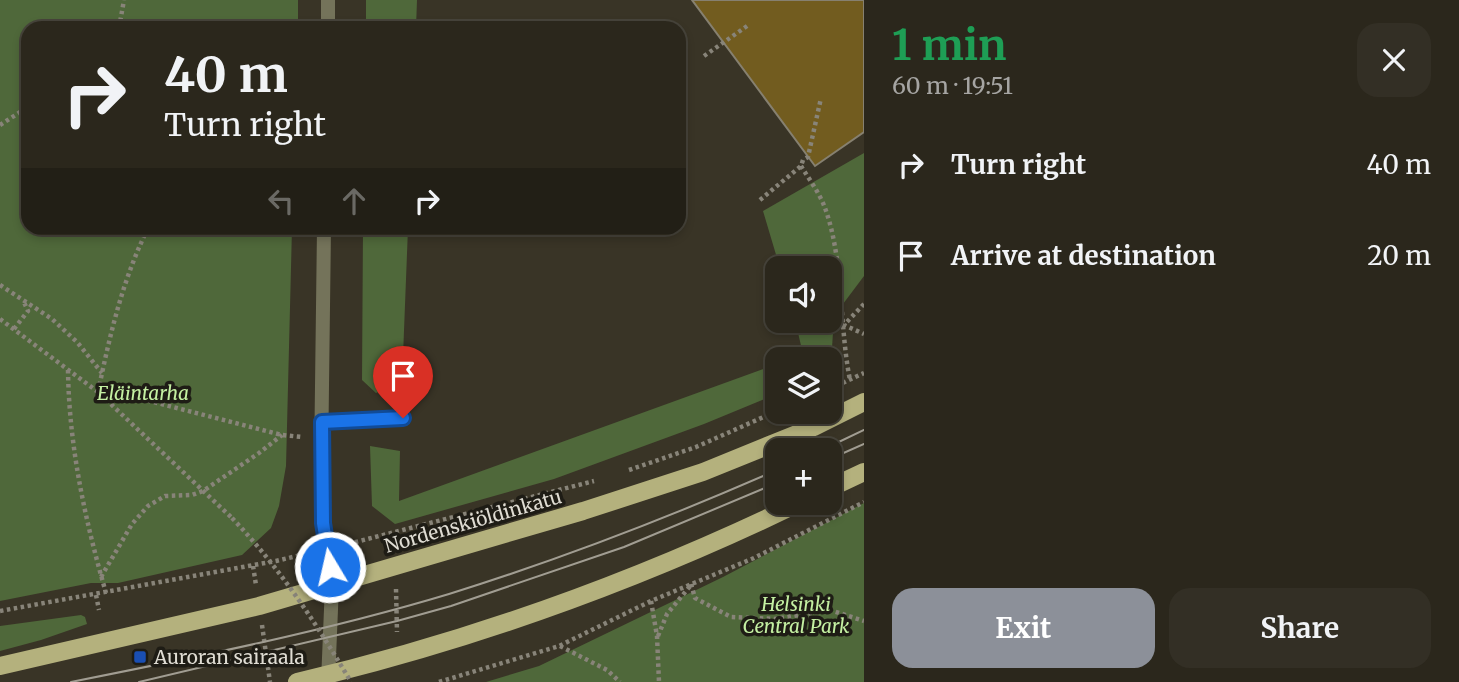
<!DOCTYPE html>
<html lang="en">
<head>
<meta charset="utf-8">
<style>
	:root { --surface:#2b271c; --page:#332f25; --text:#f1f3f6; --muted:#a6a5a3; --line:#47443b; --accent:#8c9099 }
	body { margin:0; font-family:Merriweather,serif; background:var(--page); color:var(--text); height:100vh; display:flex; flex-direction:column; font-size:26px; white-space:nowrap }
	* { box-sizing:border-box; margin:0 }
	p { font-size:23px; color:var(--muted) }
	.icon { flex:none; width:38px; height:38px; fill:none; stroke:currentColor; stroke-width:2; stroke-linecap:round; stroke-linejoin:round }
	.map { position:relative; flex:1; overflow:hidden }
	.sheet { display:flex; flex-direction:column; background:var(--surface); width:595px }
	.sheet>* { flex:none }
	.banner { position:absolute; left:21px; top:21px; width:665px; height:214px; border-radius:21px; box-shadow:0 4px 10px #0003,0 0 0 2px var(--line); background:#2b271c; color:var(--text); overflow:hidden }
	.tools { position:absolute; left:765px; top:256px; display:grid; gap:14px }
	.tools a { display:grid; place-items:center; width:77px; height:77px; border-radius:14px; background:var(--surface); box-shadow:0 4px 10px #0003,0 0 0 2px var(--line); font-size:35px }
	.pin { position:absolute; display:grid; place-items:center; width:60px; height:60px; color:#fff; margin:-72px -30px; border-radius:50% 50% 50% 0; rotate:-45deg; box-shadow:0 0 7px #0007 }
	.pin .icon { rotate:45deg }
	.me { position:absolute; width:77px; margin:-38px; rotate:351deg; stroke-linejoin:round; filter:drop-shadow(0 0 5px #0008) }
	.turn { display:flex; align-items:center; gap:24px; height:147px; padding:0 28px; font-size:32px }
	.turn .icon { width:91px; height:91px; stroke-width:2.5 }
	.turn b { display:block; font-size:49px; line-height:60px }
	.lanes { display:flex; align-items:center; height:66px; padding:0 28px; background:#0003; justify-content:center; gap:35px; direction:ltr }
	.lanes .off { opacity:.35 }
	.round { display:grid; place-items:center; flex:none; width:74px; height:74px; border-radius:21px; background:var(--page) }
	.summary { display:flex; align-items:center; justify-content:space-between; height:119px; padding:0 28px }
	h1 { font-size:42px; font-weight:700; line-height:52px; color:#1e9e55 }
	.cta { display:flex; gap:14px; margin-top:auto; padding:14px 28px }
	.cta a { flex:1; height:80px; border-radius:21px; background:var(--accent); color:#fff; font-size:28px; font-weight:700; line-height:80px; text-align:center }
	.cta a+a { background:var(--page); color:var(--text) }
	ul { padding:0; list-style:none }
	li { display:flex; align-items:center; gap:21px; height:91px; padding:0 28px }
	li div { flex:1 }
	li b { display:block; font-size:26px }
	li em { font-style:normal }
	main { display:flex; flex:1; min-height:0 }
	.map>svg:first-child { display:block }
	.green { fill:#4f683a }
	.building { fill:#725c1f; stroke:#868070; stroke-width:2 }
	.lines { fill:none; stroke-linecap:round; stroke-linejoin:round }
	.path { stroke:#888479; stroke-width:4.5; stroke-dasharray:3.5 3.5; stroke-linecap:butt }
	.service { stroke:#74735a; stroke-width:12 }
	.minor { stroke:#74735a; stroke-width:14 }
	.primary { stroke:#b4b17d; stroke-width:18 }
	.tram { stroke:#a19d92; stroke-width:2 }
	.path-bridge { stroke:#888479; stroke-width:4.5; stroke-dasharray:3.5 3.5; stroke-linecap:butt }
	.route-casing { stroke:#114b97; stroke-width:18 }
	.route { stroke:#1a73e8; stroke-width:12 }
	.transit-dot { fill:#1a4fb4; stroke:#1e1c15; stroke-width:2.5 }
	.labels { text-anchor:middle; dominant-baseline:central; stroke-width:7; stroke-linejoin:round; paint-order:stroke }
	.park-label { font-size:19px; font-style:italic; fill:#c4f0a2; stroke:#1e1c15 }
	.street-label { font-size:19px; fill:#dfdcd3; stroke:#1e1c15 }
	.poi-label { font-size:19px; fill:#dfdcd3; stroke:#1e1c15; text-anchor:start }
</style>
</head>
<body>
<main>
<div class="map">
<svg width="864" height="682" viewBox="0 0 864 682">
	<rect width="100%" height="100%" fill="#393426"/>
	<!-- green -->
	<path class="green" d="M0 0H298V28H28V228H292L286 466 279 506 271 528 242 555 118 583H91L0 601Z
		M366 0H417L416 28H366Z
		M864 153V276L834 316 832 348 837 364 830 368V359H792L803 354 795 320H830V268H780L763 211Z
		M363 228H408L402 382 376 393 362 380Z
		M777 364V394L704 424 554 479 395 524 372 506 370 446 400 451 399 501Z
		M864 503V682H486L539 666 723 577Z
		M81 615 85 617 87 624 41 640 0 651V626Z"/>
	<!-- building -->
	<path class="building" d="M692 0H864V132L815 166Z"/>
	<g class="lines">
		<!-- path -->
		<path class="path" d="M112 28 118 21
			M119 28 124 0
			M704 56 750 24
			M0 125 28 107
			M801 166C809 179 820 194 825 208 844 260 839 326 850 380
			M760 200 801 166 803 160 808 157 821 98
			M0 285 52 319 77 342 102 373
			M864 304 844 325 864 334
			M0 319 98 392 232 518
			M14 329 28 311 23 300
			M68 370C69 446 85 520 106 593
			M830 389 864 373
			M98 392C110 335 122 281 148 228
			M99 392 134 397 282 435 302 437
			M629 470 696 447 777 411
			M348 544 594 481
			M253 566 256 585
			M101 577 132 524 148 506 165 496 192 495 203 491 259 453 282 435
			M691 584 695 598 731 617 775 619 830 610 864 621
			M396 589 397 632
			M96 595 99 610
			M651 601 657 636 659 682
			M0 611 276 561 309 553
			M262 625 270 682
			M658 636 667 614 691 585
			M560 646 607 670 620 682
			M439 682 559 646 651 601 754 558 864 502"/>
		<!-- service -->
		<path class="service" d="M322 422 403 418"/>
		<!-- minor -->
		<path class="minor" d="M328 28V0
			M324 228 321 465 323 523 329 548 332 585 328 682"/>
		<!-- primary -->
		<path class="primary" d="M830 488 864 472
			M0 666 259 606 583 511 703 472 814 427 864 402
			M297 682C472 641 640 580 801 502"/>
		<!-- tram -->
		<path class="tram" d="M822 450 864 430
			M830 459 864 444
			M71 682C197 657 326 631 449 594 561 559 670 517 777 470
			M139 682 397 621 451 606 624 547 777 483"/>
		<!-- path-bridge -->
		<path class="path-bridge" d="M232 518C280 568 316 623 351 682"/>
	</g>
	<g class="lines">
		<defs>
			<path id="route" d="M330 567 323 523 322 422 403 418"/>
		</defs>
		<!-- route casing -->
		<use href="#route" class="route-casing"/>
		<!-- route -->
		<use href="#route" class="route"/>
	</g>
	<!-- markers -->
	<rect class="transit-dot" x="133" y="650" width="14" height="14" rx="3.5"/>
	<g class="labels">
		<!-- park labels -->
		<g class="park-label">
			<text x="143" y="393">Eläintarha</text>
			<text x="796" y="604">Helsinki<tspan x="796" dy="22">Central Park</tspan></text>
		</g>
		<!-- street labels -->
		<g class="street-label">
			<text transform="translate(473 521) rotate(-16)">Nordenskiöldinkatu</text>
		</g>
		<!-- poi labels -->
		<g class="poi-label">
			<text x="154" y="657">Auroran sairaala</text>
		</g>
	</g>
</svg>
<div class="tools">
<a><svg class="icon" aria-label="sound" viewBox="0 0 24 24"><path d="M4 9h4l5-4v14l-5-4H4zM17 9q2 3 0 6"/></svg></a>
<a><svg class="icon" aria-label="layers" viewBox="0 0 24 24"><path d="M12 4l9 5-9 5-9-5zM3 14l9 5 9-5"/></svg></a>
<a>+</a>
</div>
<div class="pin" style="left:403px;top:418px;background:#d93025"><svg class="icon" aria-label="arrive" viewBox="0 0 24 24"><path d="M6 21V4h12l-3 4 3 4H6"/></svg></div>
<svg class="me" style="left:330px;top:567px" viewBox="-20 -20 40 40"><circle r="17" fill="#1a73e8" stroke="#fff" stroke-width="3"/><path d="M0-11L8 9 0 5-8 9z" fill="#fff"/></svg>
<div class="banner">
<div class="turn"><svg class="icon" aria-label="right" viewBox="0 0 24 24"><path d="M7 20v-9h11M14 6l5 5-5 5"/></svg><div><b>40 m</b>Turn right</div></div>
<div class="lanes"><svg class="icon off" aria-label="left" viewBox="0 0 24 24"><path d="M17 20v-9H6M10 6l-5 5 5 5"/></svg><svg class="icon off" aria-label="ahead" viewBox="0 0 24 24"><path d="M12 20V5M6 11l6-6 6 6"/></svg><svg class="icon" aria-label="right" viewBox="0 0 24 24"><path d="M7 20v-9h11M14 6l5 5-5 5"/></svg></div>
</div>
</div>
<section class="sheet">
<div class="summary"><div><h1>1 min</h1><p>60 m · 19:51</p></div><a class="round"><svg class="icon" aria-label="close" viewBox="0 0 24 24"><path d="M6 6l12 12M18 6L6 18"/></svg></a></div>
<ul>
<li><svg class="icon" aria-label="right" viewBox="0 0 24 24"><path d="M7 20v-9h11M14 6l5 5-5 5"/></svg><div><b>Turn right</b></div><em>40 m</em></li>
<li><svg class="icon" aria-label="arrive" viewBox="0 0 24 24"><path d="M6 21V4h12l-3 4 3 4H6"/></svg><div><b>Arrive at destination</b></div><em>20 m</em></li>
</ul>
<div class="cta"><a>Exit</a><a>Share</a></div>
</section>
</main>
</body>
</html>
